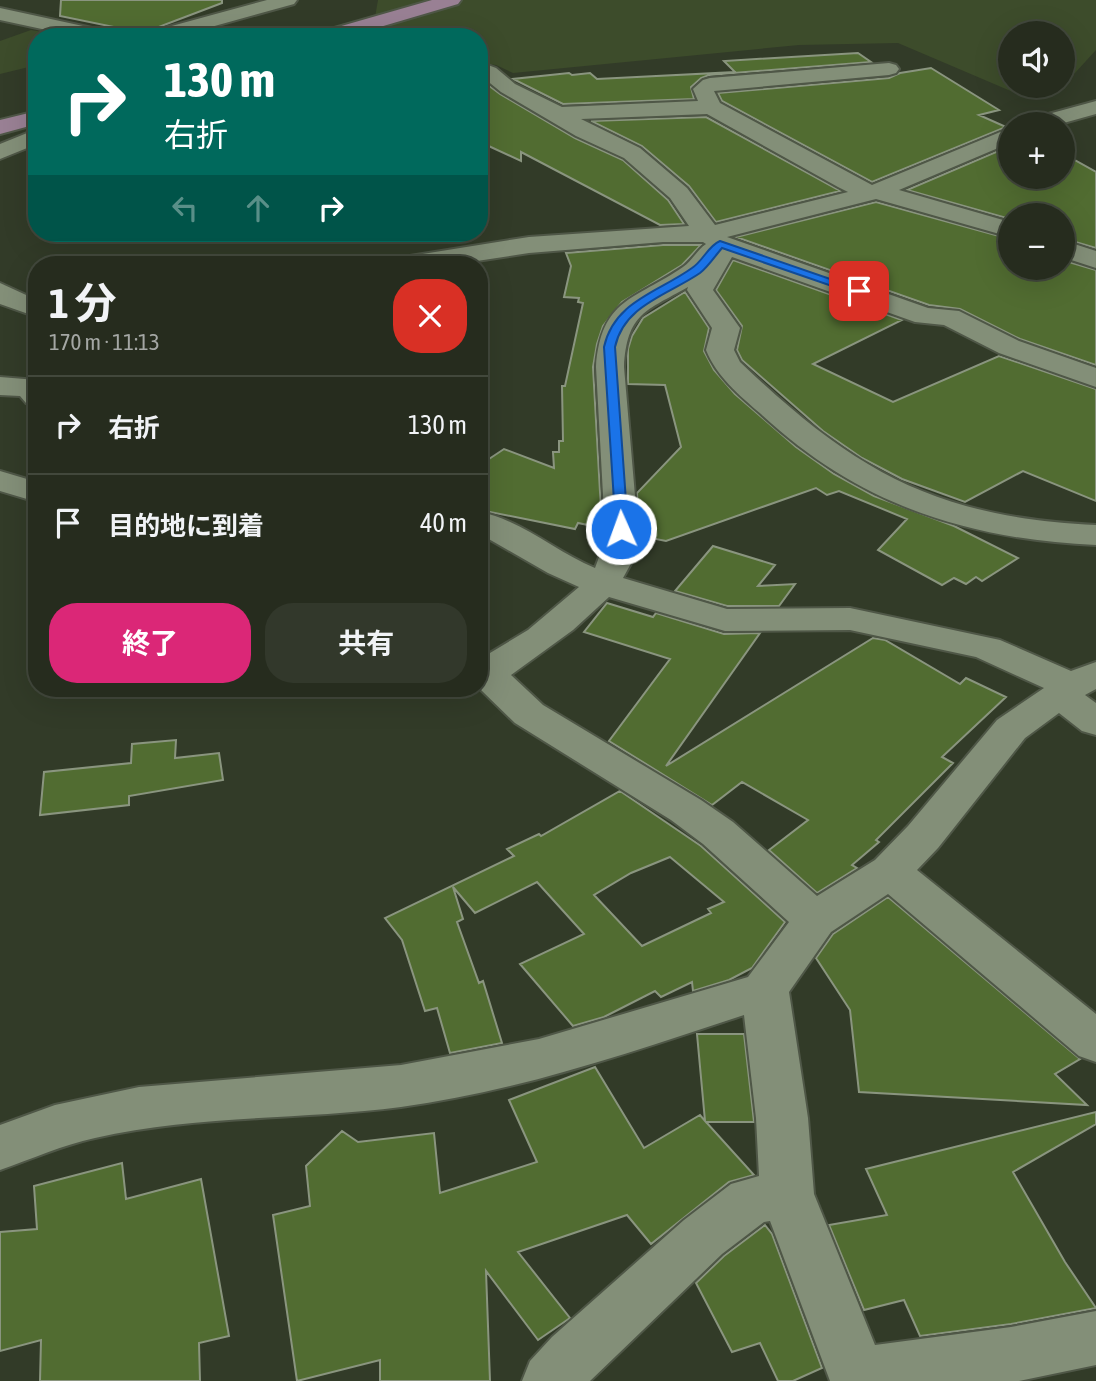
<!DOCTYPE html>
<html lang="ja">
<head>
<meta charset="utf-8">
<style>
	:root { --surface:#262c1e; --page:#32382b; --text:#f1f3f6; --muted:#a4a7a4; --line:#42483c; --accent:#db2777 }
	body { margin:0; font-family:"Asap Condensed","Noto Sans JP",sans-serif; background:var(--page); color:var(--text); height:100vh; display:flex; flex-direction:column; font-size:26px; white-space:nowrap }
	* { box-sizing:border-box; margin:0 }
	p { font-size:23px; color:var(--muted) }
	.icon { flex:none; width:38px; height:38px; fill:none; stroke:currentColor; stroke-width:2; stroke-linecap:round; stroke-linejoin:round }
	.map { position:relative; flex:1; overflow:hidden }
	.side { position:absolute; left:28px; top:256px; width:460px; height:441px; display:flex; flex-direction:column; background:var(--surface); border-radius:28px; box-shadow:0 7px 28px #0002,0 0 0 2px var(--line) }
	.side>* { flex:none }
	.banner { position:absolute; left:28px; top:28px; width:460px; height:214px; border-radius:28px; box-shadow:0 7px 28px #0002,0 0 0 2px var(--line); background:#00695c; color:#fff; overflow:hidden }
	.fabs { position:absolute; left:998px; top:21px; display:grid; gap:14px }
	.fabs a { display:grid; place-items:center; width:77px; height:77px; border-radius:50%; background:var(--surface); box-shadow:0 7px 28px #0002,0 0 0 2px var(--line); font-size:35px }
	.pin { position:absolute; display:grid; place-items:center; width:60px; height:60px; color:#fff; margin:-30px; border-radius:14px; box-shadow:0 4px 10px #0006 }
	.me { position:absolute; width:77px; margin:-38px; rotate:358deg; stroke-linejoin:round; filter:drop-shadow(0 0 5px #0008) }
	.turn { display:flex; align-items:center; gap:24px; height:147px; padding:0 21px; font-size:32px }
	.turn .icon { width:91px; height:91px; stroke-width:2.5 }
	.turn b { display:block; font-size:49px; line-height:60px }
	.lanes { display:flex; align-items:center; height:66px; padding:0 21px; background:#0003; justify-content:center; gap:35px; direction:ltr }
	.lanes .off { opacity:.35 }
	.round { display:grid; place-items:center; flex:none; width:74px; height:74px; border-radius:28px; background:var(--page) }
	.head { display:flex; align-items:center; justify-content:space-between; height:119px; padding:0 21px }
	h1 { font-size:42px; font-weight:700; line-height:52px }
	.primary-button { display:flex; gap:14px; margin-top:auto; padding:14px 21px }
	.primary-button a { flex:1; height:80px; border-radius:28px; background:var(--accent); color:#fff; font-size:28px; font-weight:700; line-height:80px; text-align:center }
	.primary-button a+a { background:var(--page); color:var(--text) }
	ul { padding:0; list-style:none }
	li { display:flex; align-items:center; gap:21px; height:98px; padding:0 21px; border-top:2px solid var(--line) }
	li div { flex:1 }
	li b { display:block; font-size:26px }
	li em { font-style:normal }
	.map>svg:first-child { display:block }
	.green { fill:#3d4c2b }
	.building { fill:#516c31; stroke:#8a957f; stroke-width:2; fill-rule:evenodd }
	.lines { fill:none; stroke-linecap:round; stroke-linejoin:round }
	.street-casing { stroke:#4f5747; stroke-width:4 }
	.primary-casing { stroke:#4f5747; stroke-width:4 }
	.street { fill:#838f78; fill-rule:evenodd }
	.primary { fill:#998094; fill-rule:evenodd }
	.route { fill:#1a73e8; stroke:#114b97; stroke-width:2 }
</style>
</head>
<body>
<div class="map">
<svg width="1096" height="1381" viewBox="0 0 1096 1381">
	<rect width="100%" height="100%" fill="#323b28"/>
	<!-- green -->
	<path class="green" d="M378 0H1096V50L1075 73 1062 76V33H1010V86H1033L1013 92 898 43 799 45 513 73 496 65 480 63V37H391L373 29Z
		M31 30 73 37H37V65L0 74V41Z"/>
	<!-- building -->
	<path class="building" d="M61 0H222V3L143 33 60 16Z
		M858 53 871 62 709 75 701 78 691 87 694 99 563 104 513 79 569 73 572 75 590 73 597 79 735 72 724 61Z
		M931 68 999 110 979 115 1006 127 872 182 722 101 718 93 889 78 900 73Z
		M484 82 500 94 575 138 623 160 668 200 684 224 660 225 521 152V161L480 142V83Z
		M706 117 837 189 840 191 716 222 689 186 642 146 591 121Z
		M1010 146V177H1062V153L1096 172V248L1062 238V215H1010V219L907 190Z
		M876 202 1010 239V268H1062V260L1096 270V365L1020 339 960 309 929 305 736 237Z
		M663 245H701L682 265 622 302 603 326 597 344 593 367 602 528 578 523 575 529 480 510V465L504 449 554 468 553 452H559V441H563L562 386H565L583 303 578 302 579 298 564 297 571 266 566 253Z
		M733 260 902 320 813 364 893 402 999 356 1096 389V501L1023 471 965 502 902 479 862 458 823 431 742 360 737 350 742 326 716 290Z
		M685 292 709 328 704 351 714 370 735 394 796 447 834 474 874 496 954 526 1018 558 982 581 976 577 966 584 954 578 942 585 878 550 907 519 839 491 827 495 816 488 666 541 640 536 637 493 681 447 665 385 628 384V349L632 336 643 318Z
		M713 546 775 565 758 586 795 584 779 606H727L675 591Z
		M607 603 653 617 656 613 724 634 760 633 666 766 873 638 885 640 960 684 966 678 1006 697 942 757 953 763 876 840 879 842 852 865 857 868 817 893 769 850 808 820 742 782 712 805 609 741 670 659 584 632Z
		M176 740 175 758 219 753 223 780 129 796V805L40 815 44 772 131 763 132 744Z
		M620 791 701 846 785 922 752 968 729 980 693 991 692 982 661 997 655 991 604 1017 573 1026 520 964 584 934 537 882 475 913 453 887 463 919 457 922 479 983 483 981 502 1043 450 1053 437 1008 425 1011 402 940 385 918 514 856 507 849 539 834 541 836ZM670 857 724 902 708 909 711 913 642 946 594 895 631 873Z
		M888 897 1080 1059 1055 1074 1087 1105 859 1092 850 1010 816 958 833 934Z
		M697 1034H744L754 1122H706L754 1175 729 1182 651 1244 627 1215 518 1252 570 1318 538 1340 486 1271 490 1381H380V1360L297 1381 273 1215 310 1206 306 1166 342 1131 358 1142 434 1133 440 1193 537 1162 509 1100 595 1067 644 1148 700 1115 705 1121Z
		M1096 1112V1124L1013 1172 1065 1262 1096 1308 1011 1324 920 1336 904 1300 864 1310 829 1225 887 1215 866 1169Z
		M122 1163 126 1199 201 1179 229 1336 199 1343 200 1381H40L41 1340 0 1351V1232L37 1229 34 1186Z
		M765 1225 772 1234 822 1368 793 1381H778L760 1343 732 1352 696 1283 724 1256Z"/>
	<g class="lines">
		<defs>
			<path id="street" d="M267 0H297L294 4 175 37H144L146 33Z
				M0 8 106 31 115 37H79L0 20Z
				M480 62 496 68 515 84 562 107 698 101 693 89 703 80 710 78 889 63 896 65 899 69 896 73 889 75 714 91 720 103 872 185 1010 128V143L899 190 1010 222V237L876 199 727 237 928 308 959 311 1019 341 1096 368V387L999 353 944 325 915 322 732 257 713 290 740 328 734 350 740 362C855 472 935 517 1096 525V545C965 539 858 504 761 414 739 395 717 377 706 350L712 328 687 290 688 287C646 311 627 313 624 367L638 531 634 558 623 578 727 609 850 608 1000 640 1071 671 1096 662V689L1085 695 1096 703V735L1082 731 1059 713 1025 738 938 848 917 870 1096 1014V1062L1079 1056 888 894 831 932 789 992 808 1118 814 1194 875 1345 1011 1327 1096 1311V1365L1019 1381H830L770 1221 764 1222 722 1254 590 1381H522L530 1361 552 1337 684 1220 731 1184 759 1176 756 1118 744 1015C632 1052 519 1091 401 1107 300 1120 196 1115 95 1138 62 1145 32 1159 0 1170V1125L55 1105 139 1087 401 1065 539 1039 748 977 789 922 703 844 671 820 515 723 479 688 480 659 528 630 579 587 548 573 480 534V512C521 520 556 552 595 568L602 549 605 531 596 367C601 298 635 300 683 267 692 261 697 250 706 244L703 242H663L529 253 457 264H397L401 259 410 256 529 237 689 226 670 198 624 158 576 136 501 92 480 75ZM707 114 838 187 848 192 715 225 687 188 640 148 581 119ZM609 597 725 631 850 630 976 657 1044 688 997 720 908 826 875 860 817 896 733 822 701 800 543 705 511 675 573 630Z
				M1096 101V114L1060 124H1027L1030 119Z
				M37 129V144L0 159V144Z
				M1062 240 1096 251V268L1062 257Z
				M0 283 37 300V317L0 304Z
				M0 377 37 380V406L26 403 20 396 0 395Z
				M0 471 37 482V502L0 491Z"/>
			<path id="primary" d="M432 0H461L458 4 346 37H315L317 33Z
				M37 111V124L0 134V120Z"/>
		</defs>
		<!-- street casing -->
		<use href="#street" class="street-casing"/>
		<!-- primary casing -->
		<use href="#primary" class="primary-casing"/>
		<!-- street -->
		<use href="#street" class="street"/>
		<!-- primary -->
		<use href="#primary" class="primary"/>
	</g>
	<!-- route -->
	<path class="route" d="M720 241 865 291 855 294 722 248C715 256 708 267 700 273 668 295 624 305 615 347L628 529 625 532H616L604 347C614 301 659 292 692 268 703 261 708 246 720 241Z"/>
</svg>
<div class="fabs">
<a><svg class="icon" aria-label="sound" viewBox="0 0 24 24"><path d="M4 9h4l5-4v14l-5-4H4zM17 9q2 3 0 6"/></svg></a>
<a>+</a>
<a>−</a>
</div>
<div class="pin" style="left:859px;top:291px;background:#d93025"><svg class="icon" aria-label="arrive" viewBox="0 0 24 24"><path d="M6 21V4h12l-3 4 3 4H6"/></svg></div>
<svg class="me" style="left:621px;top:529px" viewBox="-20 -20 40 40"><circle r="17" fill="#1a73e8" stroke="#fff" stroke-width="3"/><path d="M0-11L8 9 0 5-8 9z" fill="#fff"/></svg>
<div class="banner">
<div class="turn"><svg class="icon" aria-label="right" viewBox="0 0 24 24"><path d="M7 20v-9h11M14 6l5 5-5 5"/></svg><div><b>130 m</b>右折</div></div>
<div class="lanes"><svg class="icon off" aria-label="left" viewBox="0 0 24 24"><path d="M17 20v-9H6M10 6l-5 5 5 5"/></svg><svg class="icon off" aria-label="ahead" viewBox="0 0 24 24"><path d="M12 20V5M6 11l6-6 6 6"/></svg><svg class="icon" aria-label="right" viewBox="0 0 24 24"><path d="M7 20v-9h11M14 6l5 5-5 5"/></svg></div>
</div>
<section class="side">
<div class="head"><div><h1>1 分</h1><p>170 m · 11:13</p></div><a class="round" style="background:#d93025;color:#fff"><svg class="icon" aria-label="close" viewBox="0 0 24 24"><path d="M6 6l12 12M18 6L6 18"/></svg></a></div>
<ul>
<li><svg class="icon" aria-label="right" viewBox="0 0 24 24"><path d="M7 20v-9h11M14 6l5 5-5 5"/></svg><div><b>右折</b></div><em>130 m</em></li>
<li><svg class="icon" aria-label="arrive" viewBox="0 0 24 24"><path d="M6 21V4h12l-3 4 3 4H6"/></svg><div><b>目的地に到着</b></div><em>40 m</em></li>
</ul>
<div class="primary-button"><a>終了</a><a>共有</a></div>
</section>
</div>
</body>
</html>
